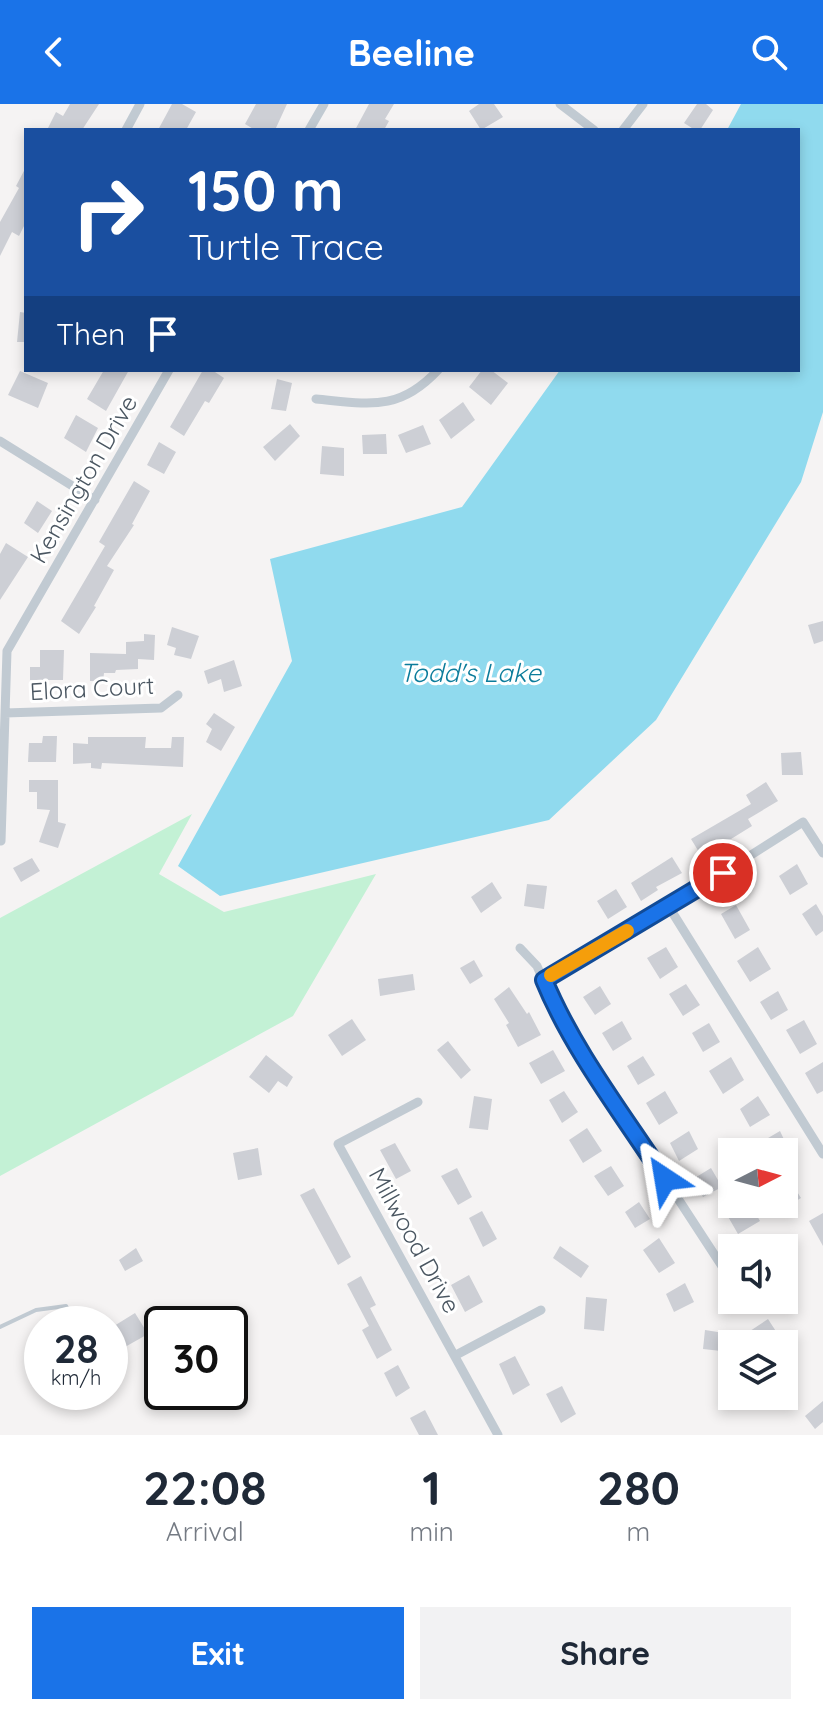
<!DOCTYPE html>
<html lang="en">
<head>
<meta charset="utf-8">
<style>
	:root { --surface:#fff; --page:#f2f2f3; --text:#1f2937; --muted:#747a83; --accent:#1a73e8 }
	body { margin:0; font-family:Quicksand,sans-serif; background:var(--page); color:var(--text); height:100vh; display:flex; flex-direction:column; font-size:30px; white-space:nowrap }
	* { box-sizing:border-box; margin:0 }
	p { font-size:26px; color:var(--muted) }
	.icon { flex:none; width:44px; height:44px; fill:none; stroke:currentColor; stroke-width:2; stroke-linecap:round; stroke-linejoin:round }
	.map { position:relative; height:1331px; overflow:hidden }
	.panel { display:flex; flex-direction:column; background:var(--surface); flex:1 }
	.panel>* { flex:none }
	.hud { position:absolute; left:24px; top:24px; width:776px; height:244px; border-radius:0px; box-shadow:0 4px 12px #0003; background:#1a4fa0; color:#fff; overflow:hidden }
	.needle { width:52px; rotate:84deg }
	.controls { position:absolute; left:718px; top:1034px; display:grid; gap:16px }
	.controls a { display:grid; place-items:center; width:80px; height:80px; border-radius:0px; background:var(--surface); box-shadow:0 4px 12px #0003; font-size:40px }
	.speed { position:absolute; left:24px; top:1202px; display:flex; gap:16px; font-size:40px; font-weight:700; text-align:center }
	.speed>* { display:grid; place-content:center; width:104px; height:104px; border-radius:50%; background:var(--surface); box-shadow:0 4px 12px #0003; line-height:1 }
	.speed small { font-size:20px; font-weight:400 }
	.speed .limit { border:4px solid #111; border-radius:12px; background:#fff; color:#111 }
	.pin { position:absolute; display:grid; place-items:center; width:68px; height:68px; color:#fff; margin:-34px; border:4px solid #fff; border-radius:50%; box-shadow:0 2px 8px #0007 }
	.me { position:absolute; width:88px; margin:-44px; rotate:327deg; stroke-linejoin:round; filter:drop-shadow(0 0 6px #0008) }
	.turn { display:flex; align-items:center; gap:28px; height:168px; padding:0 32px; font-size:36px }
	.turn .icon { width:104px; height:104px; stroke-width:2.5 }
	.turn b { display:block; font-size:56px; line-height:68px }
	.then { display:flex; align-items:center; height:76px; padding:0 32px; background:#0003; gap:16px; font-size:30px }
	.eta { display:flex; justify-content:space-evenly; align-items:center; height:136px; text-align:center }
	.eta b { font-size:48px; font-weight:700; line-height:56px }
	.primary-button { display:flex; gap:16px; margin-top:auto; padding:16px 32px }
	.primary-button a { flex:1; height:92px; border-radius:0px; background:var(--accent); color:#fff; font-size:32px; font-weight:700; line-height:92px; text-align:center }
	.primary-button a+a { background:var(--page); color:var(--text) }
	header { display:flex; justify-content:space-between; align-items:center; height:104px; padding:0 32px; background:var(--accent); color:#fff; font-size:36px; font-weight:700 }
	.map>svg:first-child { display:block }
	.green { fill:#c3f1d5 }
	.water { fill:#90daee }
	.building { fill:#cdcfd5 }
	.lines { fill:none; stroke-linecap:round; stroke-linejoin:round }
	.service { stroke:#c1cad2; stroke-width:4 }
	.minor { stroke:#c1cad2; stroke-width:9 }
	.route-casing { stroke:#114b97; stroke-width:20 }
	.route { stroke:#1a73e8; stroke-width:14 }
	.slow { stroke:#f59e0b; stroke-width:14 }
	.labels { text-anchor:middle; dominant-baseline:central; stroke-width:6; stroke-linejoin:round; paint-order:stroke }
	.street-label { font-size:24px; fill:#4a5661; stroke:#fff }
	.water-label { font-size:26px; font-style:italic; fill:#0c7c9b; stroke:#fff }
</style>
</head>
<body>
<header><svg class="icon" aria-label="back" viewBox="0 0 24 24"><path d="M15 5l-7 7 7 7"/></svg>Beeline<svg class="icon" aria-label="search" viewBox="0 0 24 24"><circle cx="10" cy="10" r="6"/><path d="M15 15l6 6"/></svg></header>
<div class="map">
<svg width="823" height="1331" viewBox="0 0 823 1331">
	<rect width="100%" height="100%" fill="#f5f3f3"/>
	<!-- green -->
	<path class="green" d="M192 710 159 770 224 808 376 770 293 912 0 1072V814Z"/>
	<!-- water -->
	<path class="water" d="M741 0H823V308L801 378 656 616 549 716 220 792 178 762 292 557 270 455 462 403 560 266H798V26H727Z"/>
	<!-- building -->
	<path class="building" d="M70 0H99L82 26H47L56 8 63 12Z
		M172 0H182L196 8 186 26H158Z
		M256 0H287L275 26H255L245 20Z
		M369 0H394L385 15 389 17 384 26H355Z
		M479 0H494L503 13 481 26 469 7Z
		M697 0H706L713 6 700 26H695L684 19Z
		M26 63V118L19 132 12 128 0 152V118L19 84 16 82Z
		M20 208 26 209V238H17Z
		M104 266H129L106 307 87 295Z
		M203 266H212L224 274 209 299 205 297 184 332 170 323Z
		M482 266H491L508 279 491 301 469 283Z
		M20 267 48 279 38 304 8 291Z
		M277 275 292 279 286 307 271 305Z
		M463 298 475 316 451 335 439 316Z
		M76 311 98 324 86 348 64 334Z
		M290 320 300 332 275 357 263 343Z
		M423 321 431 340 406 349 398 331Z
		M386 330 387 350H363L362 331Z
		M159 338 176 348 164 370 147 361Z
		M322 342 344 344V372L320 370Z
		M134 377 150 387 132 420 134 421 107 462 114 466 94 502 96 503 79 530 61 517 105 442 99 438Z
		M37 397 52 407 38 429 24 419Z
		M6 439 28 453 0 496V450Z
		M823 517V537L814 540 808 521Z
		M172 523 199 532 191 555 174 551 176 544 167 541Z
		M144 530 155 531 154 556 138 555V565L116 566 115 569H104L103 577H90V549L126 550V538L144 537Z
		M40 546H64L63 576H30V563H40Z
		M234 556 242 582 224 588 221 575 208 580 204 567Z
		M214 609 235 623 221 647 206 638 212 625 206 620Z
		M43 632H57L56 658H28L29 639H42Z
		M88 633H146L145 644H171L172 633H184L183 663 102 659 101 665 91 664V659L73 660V639L88 640Z
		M801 648 803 671H782L781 649Z
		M29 676H58V718L66 720 58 744 39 738 50 706 37 705V688H29Z
		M766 678 778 697 748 715 752 722 702 753 691 735 751 700 746 691Z
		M672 753 682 769 656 783 658 786 641 797 631 779Z
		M32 754 40 767 21 778 13 764Z
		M797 760 808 780 790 791 779 772Z
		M492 778 502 794 481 809 471 793Z
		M527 780 547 782 544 805 524 802Z
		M616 785 627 803 608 815 597 797Z
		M816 800 823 812V827L816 832 802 810Z
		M736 801 750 826 735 835 721 810Z
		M666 843 678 863 660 875 647 854Z
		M758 843 771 865 750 878 737 857Z
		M474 856 483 872 470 880 460 864Z
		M413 870 415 886 380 892 378 875Z
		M686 880 700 901 683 912 669 890Z
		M600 882 611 900 595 911 583 893Z
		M509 883 527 910 529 908 541 931 518 943 506 921 509 919 494 895Z
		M778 887 788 906 771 916 760 898Z
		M352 915 366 936 342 952 328 931Z
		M804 916 817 940 800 950 786 926Z
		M622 917 632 935 613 947 602 929Z
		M709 919 720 938 703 948 692 929Z
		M448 937 471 966 461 975 437 946Z
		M553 946 565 967 541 980 529 959Z
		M266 951 293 973 287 983 278 977 269 989 249 973Z
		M643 952 655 971 638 981 627 962Z
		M731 953 744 976 723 990 709 967Z
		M823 958V987L817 990 805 969Z
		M564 987 578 1008 562 1019 549 996Z
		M665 987 678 1009 659 1021 646 999Z
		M474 992 492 995 488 1026 469 1024Z
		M758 992 770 1011 750 1023 740 1005Z
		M587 1024 602 1047 583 1059 569 1036Z
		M689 1027 698 1045 679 1057 670 1039Z
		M780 1027 790 1048H769L763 1037Z
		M395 1039 411 1067 396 1075 380 1046Z
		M258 1044 262 1071 238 1076 233 1049Z
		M611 1062 624 1082 608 1092 594 1072Z
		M457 1064 472 1093 458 1101 441 1072Z
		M711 1064 722 1083 703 1093 693 1075Z
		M784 1067 801 1094 784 1104Z
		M314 1084 351 1153 338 1161 300 1091Z
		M639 1098 650 1115 635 1124 625 1108Z
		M729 1100H750L760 1117 738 1130 723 1104Z
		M482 1107 497 1135 483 1143 469 1114Z
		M823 1109V1142L809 1117Z
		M782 1133 794 1156 784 1162V1144H762Z
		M659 1134 675 1159 659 1169 643 1146Z
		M560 1142 589 1162 581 1174 553 1154Z
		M136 1144 143 1157 125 1167 119 1156Z
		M469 1171 483 1198 465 1208 451 1181Z
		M361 1172 376 1201 370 1204 392 1246 377 1255 362 1226 369 1222 347 1180Z
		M685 1179 694 1198 674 1208 666 1190Z
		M784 1185 795 1188 790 1210 772 1207 774 1196H784Z
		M586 1193 607 1195 604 1227 584 1225Z
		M135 1209 148 1230 125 1243 114 1222Z
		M768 1215 779 1232 769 1240H754L747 1229Z
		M705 1226 724 1229 721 1247 703 1245Z
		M515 1252 530 1281 513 1291 499 1260Z
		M398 1261 410 1284 396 1293 384 1269Z
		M562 1282 576 1310 561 1319 546 1290Z
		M823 1297V1318L815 1325 805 1312Z
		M425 1306 438 1331H419L410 1314Z"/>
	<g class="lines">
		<!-- service -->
		<path class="service" d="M0 1223 36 1206 66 1202 75 1220"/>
		<!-- minor -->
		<path class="minor" d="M560 0 594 26
			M126 26 140 0
			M309 26 324 0
			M623 26 643 0
			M316 295C369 300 399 308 438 266
			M0 337 95 396
			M5 609 161 604 178 591
			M1 737 7 547 169 266
			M669 803 823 1050
			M520 844 537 862 551 894 583 949 731 1176
			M544 876 669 803 803 718 823 749
			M418 998 338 1040 498 1331
			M456 1251 541 1206"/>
	</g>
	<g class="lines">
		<defs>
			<path id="route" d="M665 1075C624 1012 572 945 544 876L723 769"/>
		</defs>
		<!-- route casing -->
		<use href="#route" class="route-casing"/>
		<!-- route -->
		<use href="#route" class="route"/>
		<!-- slow -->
		<path class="slow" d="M551 871 627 827"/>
	</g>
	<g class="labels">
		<!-- street labels -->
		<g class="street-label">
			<text transform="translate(83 375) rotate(-60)">Kensington Drive</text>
			<text transform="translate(92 584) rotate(-3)">Elora Court</text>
			<text transform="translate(415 1136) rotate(61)">Millwood Drive</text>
		</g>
		<!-- water labels -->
		<g class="water-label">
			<text x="470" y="568">Todd's Lake</text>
		</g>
	</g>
</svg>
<div class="controls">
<a><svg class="needle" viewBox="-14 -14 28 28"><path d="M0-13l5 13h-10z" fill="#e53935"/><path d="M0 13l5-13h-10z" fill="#747a83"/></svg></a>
<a><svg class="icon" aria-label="sound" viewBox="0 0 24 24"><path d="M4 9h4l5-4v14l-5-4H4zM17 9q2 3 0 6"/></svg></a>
<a><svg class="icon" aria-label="layers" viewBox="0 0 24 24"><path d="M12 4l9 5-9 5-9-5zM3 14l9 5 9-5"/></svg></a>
</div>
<div class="speed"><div>28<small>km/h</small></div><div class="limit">30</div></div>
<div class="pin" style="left:723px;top:769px;background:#d93025"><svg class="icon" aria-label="arrive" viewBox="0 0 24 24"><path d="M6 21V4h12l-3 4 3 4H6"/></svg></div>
<svg class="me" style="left:665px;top:1075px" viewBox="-20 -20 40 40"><path d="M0-17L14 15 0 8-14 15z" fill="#1a73e8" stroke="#fff" stroke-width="4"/></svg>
<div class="hud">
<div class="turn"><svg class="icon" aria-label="right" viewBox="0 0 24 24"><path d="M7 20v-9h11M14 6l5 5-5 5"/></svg><div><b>150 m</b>Turtle Trace</div></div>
<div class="then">Then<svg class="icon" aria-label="arrive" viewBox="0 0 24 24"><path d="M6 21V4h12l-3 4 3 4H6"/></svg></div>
</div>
</div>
<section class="panel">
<div class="eta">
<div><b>22:08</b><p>Arrival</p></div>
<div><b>1</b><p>min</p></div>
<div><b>280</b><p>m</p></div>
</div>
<div class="primary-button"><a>Exit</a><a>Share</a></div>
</section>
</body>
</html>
